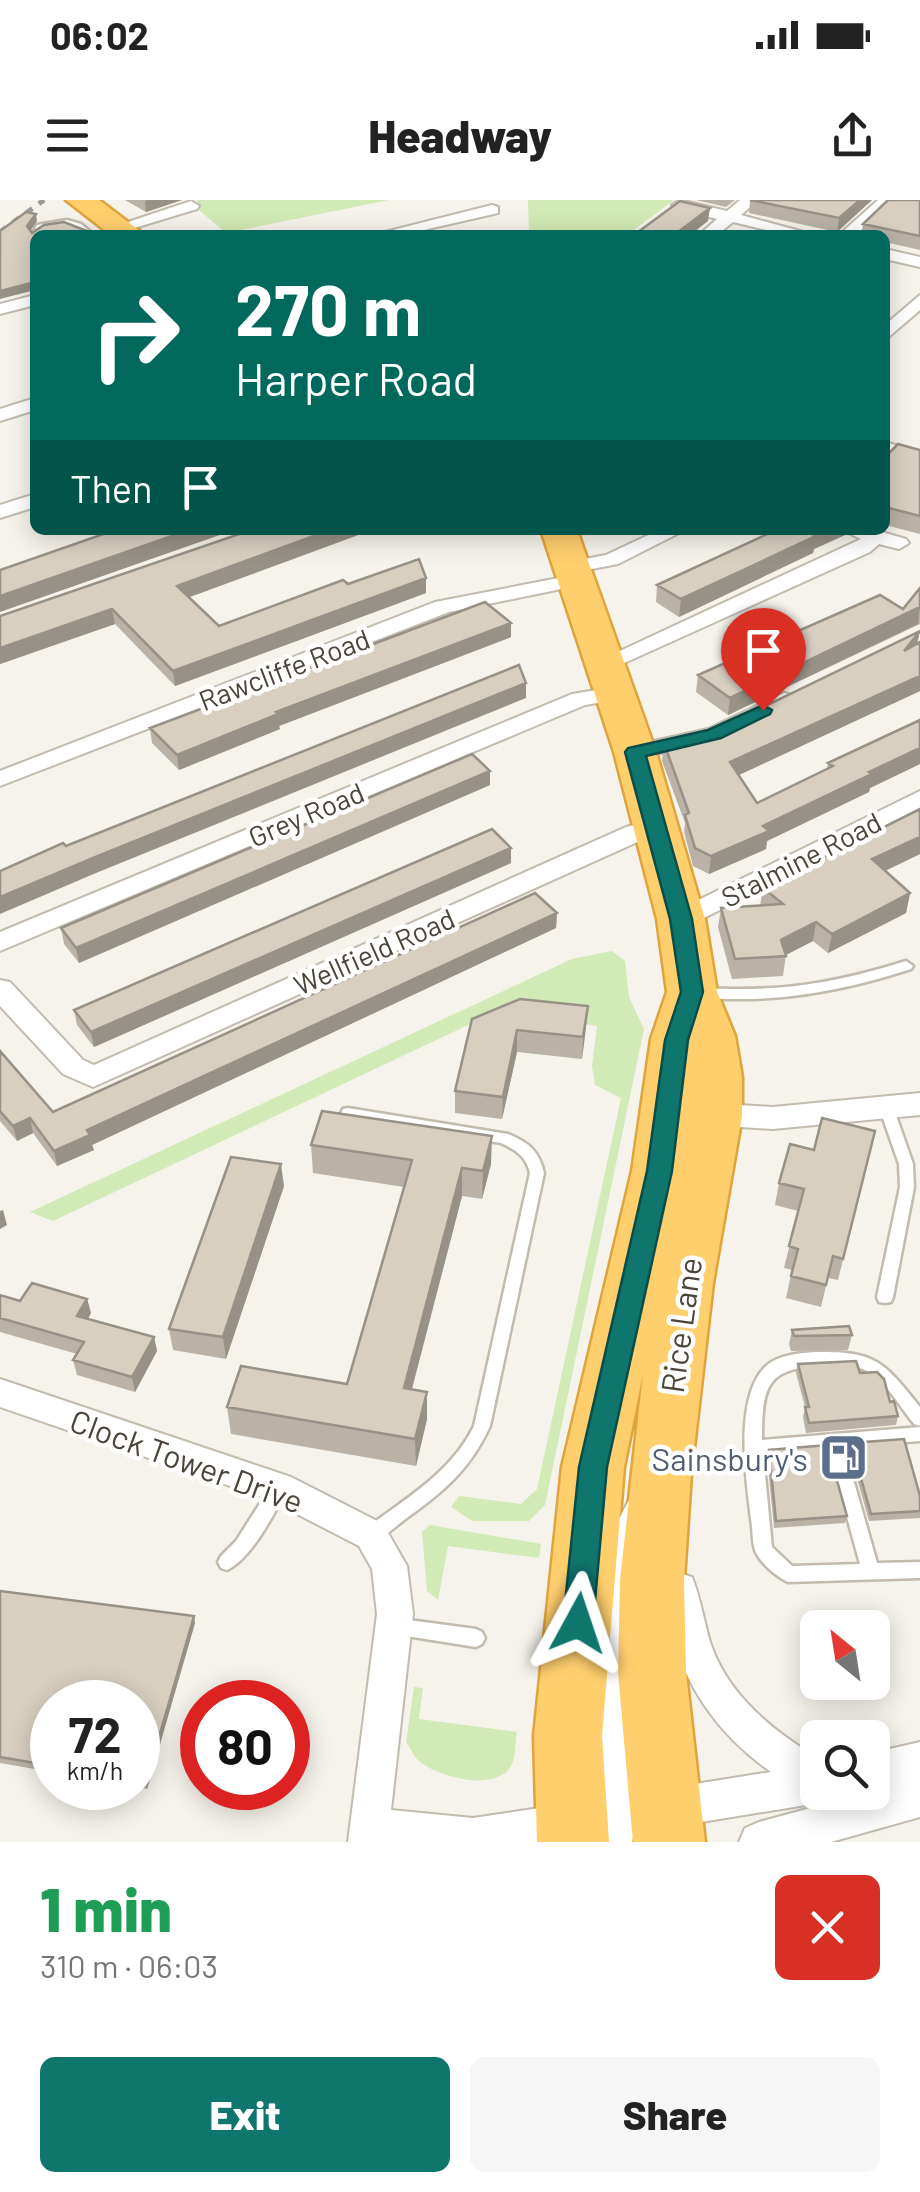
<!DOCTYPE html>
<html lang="en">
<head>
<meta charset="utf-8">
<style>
	:root { --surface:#fff; --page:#f6f6f6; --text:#222; --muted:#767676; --accent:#0f766e }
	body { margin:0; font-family:Barlow,sans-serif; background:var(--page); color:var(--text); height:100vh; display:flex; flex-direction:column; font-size:38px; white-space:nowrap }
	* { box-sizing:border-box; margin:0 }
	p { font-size:32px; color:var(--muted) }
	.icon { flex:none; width:55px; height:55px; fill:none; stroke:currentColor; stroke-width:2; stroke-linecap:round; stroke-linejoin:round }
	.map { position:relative; height:1642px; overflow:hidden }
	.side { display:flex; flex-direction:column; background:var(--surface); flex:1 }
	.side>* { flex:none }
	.guide { position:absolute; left:30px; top:30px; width:860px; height:305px; border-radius:15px; box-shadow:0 5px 25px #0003; background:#00695c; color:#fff; overflow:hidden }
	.needle { width:65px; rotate:330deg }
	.fabs { position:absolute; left:800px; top:1410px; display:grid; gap:20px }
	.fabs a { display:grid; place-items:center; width:90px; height:90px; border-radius:15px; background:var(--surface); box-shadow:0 5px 25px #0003; font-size:50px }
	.speed { position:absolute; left:30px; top:1480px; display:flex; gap:20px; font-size:50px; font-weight:700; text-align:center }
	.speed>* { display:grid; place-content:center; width:130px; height:130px; border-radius:50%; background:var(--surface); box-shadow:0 5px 25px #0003; line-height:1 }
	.speed small { font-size:25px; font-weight:400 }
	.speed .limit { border:15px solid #d22; background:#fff; color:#111 }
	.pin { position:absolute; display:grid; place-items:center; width:85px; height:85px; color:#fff; margin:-102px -42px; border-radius:50% 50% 50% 0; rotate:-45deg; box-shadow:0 0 10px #0007 }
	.pin .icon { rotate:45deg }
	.me { position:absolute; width:110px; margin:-55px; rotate:5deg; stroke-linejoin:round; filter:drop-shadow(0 0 8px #0008) }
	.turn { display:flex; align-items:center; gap:35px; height:210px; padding:0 40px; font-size:45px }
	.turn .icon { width:130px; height:130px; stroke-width:2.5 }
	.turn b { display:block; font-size:70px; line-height:85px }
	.then { display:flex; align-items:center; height:95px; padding:0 40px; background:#0003; gap:20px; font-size:38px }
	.round { display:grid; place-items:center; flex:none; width:105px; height:105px; border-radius:15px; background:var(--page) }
	.overview { display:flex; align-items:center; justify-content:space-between; height:170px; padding:0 40px }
	h1 { font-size:60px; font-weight:800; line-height:75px; color:#1e9e55 }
	.button { display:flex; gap:20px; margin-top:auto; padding:20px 40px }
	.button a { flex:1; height:115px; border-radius:15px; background:var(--accent); color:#fff; font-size:40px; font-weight:800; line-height:115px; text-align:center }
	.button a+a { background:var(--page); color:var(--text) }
	.status { display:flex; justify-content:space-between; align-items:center; height:70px; padding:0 50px; background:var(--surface); direction:ltr }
	.status svg { height:28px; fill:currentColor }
	header { display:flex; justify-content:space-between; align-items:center; height:130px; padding:0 40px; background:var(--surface); font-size:45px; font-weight:800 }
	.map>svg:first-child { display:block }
	.green { fill:#d2eab5 }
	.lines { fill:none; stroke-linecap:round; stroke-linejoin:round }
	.lane-casing { stroke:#c2bbae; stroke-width:5 }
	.street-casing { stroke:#c2bbae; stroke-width:4 }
	.highway-casing { stroke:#e0a43c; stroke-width:5 }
	.lane { fill:#fff; fill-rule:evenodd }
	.street { fill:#fff; fill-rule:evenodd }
	.highway { fill:#ffcf6e; fill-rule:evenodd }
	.rail { stroke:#9a9a9a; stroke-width:5; stroke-dasharray:8 8; stroke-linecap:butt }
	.wall { fill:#bab2a6 }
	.shaded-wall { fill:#979187 }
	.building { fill:#d8cfc1; stroke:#979187; stroke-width:2.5 }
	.route { fill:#0f766e; stroke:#0a4d48; stroke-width:2.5 }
	.labels { text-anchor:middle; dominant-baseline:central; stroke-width:9; stroke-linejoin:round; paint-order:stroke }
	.street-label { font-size:28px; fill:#4b4439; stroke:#fff }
	.near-street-label { font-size:32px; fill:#4b4439; stroke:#fff }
	.near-service-label { font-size:32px; fill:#4e5e75; stroke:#fff; text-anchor:end }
</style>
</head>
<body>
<div class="status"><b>06:02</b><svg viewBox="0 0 49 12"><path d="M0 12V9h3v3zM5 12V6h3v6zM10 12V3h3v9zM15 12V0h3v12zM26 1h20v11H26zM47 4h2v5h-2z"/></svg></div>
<header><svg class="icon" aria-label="menu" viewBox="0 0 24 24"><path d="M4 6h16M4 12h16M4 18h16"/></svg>Headway<svg class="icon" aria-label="share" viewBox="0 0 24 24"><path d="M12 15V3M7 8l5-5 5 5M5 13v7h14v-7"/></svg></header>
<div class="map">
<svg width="920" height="1642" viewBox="0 0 920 1642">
	<rect width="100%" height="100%" fill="#f6f3ec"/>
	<!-- green -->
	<path class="green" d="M197 0H389L226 33 199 10Z
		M528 0H674L627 35H520L529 32Z
		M612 751 625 761 629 797 644 829 545 1305 529 1321H472L451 1307 459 1296 521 1304 537 1289 621 898 595 885 592 866 597 826 500 810 53 1021 30 1012 572 759Z
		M430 1325 541 1344 539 1358 448 1346 438 1400 427 1391 422 1332Z
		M414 1487 423 1488 419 1519 517 1532C515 1541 516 1555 512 1564 499 1593 439 1578 419 1561 414 1557 410 1547 406 1542Z"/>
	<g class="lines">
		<defs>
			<path id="lane" d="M67 20 81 24 94 35C84 35 82 31 73 27 63 23 53 26 43 29L40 35H35V37L32 35 37 25Z
				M906 761 913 766 911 769C852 788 795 800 733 799 721 799 706 800 696 793L703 788C781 792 832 784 906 761Z
				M886 902 891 903 893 907 913 964 914 987 893 1097 891 1102 885 1103 879 1102 877 1097 900 987 899 964 879 907 881 903Z
				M348 908 508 934C528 942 539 951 544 973L490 1226C470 1270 443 1292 404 1320 394 1328 383 1338 371 1343L365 1341 362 1335 365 1329C405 1299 451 1273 474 1226L530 973C526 956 516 950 501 943L343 917 341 913 343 909Z
				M816 1152C876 1151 884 1162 920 1207V1226L914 1224C901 1208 890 1188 873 1175 860 1165 843 1165 827 1166 768 1167 762 1183 762 1240L920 1227V1241L844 1247 877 1363 920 1362V1378L788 1382C777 1377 759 1362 755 1350 752 1341 753 1329 751 1319 746 1279 734 1199 765 1167 777 1155 799 1153 816 1152ZM828 1248 860 1364 792 1366 772 1347 763 1254Z
				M279 1280 285 1283 288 1288C275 1312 252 1358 227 1370L221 1368 218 1362 221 1356 236 1341 273 1283Z
				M394 1418 476 1429 482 1432 485 1438 482 1444 476 1447 394 1434 388 1432 385 1426 388 1420Z"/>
			<path id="street" d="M680 0 727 11 740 0H758L741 15 815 35H787L733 22 717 35H699L717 19 674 8 672 5Z
				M878 0H895L857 35H839Z
				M191 1 199 6 197 9 118 33 110 28Z
				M492 5 498 7V13L402 35H373Z
				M885 49 920 57V67L885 59Z
				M35 95V105L0 114V104Z
				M920 95V110L885 140V125Z
				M35 198V210L0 221V209Z
				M885 242 920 252V264L885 254Z
				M35 294V307L0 318V305Z
				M659 330H685L618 364 571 373 561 367 564 363 606 355Z
				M842 330H875L906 339 909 343 899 349 879 344 870 352 611 469 603 471 592 464 861 339Z
				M574 375 585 381 581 385 449 412 0 586V571L435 402Z
				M614 487 622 489 625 494 622 499 585 505 0 751V732L572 494Z
				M784 493 792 495 795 500 792 505 723 539 635 559 623 552 627 547 708 529Z
				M920 591V609L690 725H672L668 719 672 713Z
				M657 619 666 621 669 627 666 633 644 639 93 887 63 874 0 806V780L10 782 83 860 94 865 626 627Z
				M920 893V915L773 929 707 925 697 922 693 914 697 906 707 903 773 907Z
				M0 1179 291 1277 383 1324 407 1366 413 1414 391 1610 473 1618 599 1599 596 1475 604 1348 629 1300 641 1296 653 1300 658 1311 640 1349 634 1475 638 1593 771 1572C719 1535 688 1491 670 1430 665 1412 659 1394 666 1377L679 1373 692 1377C701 1399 704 1423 711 1445 729 1496 773 1531 818 1558V1592H834L832 1598 818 1603 634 1633 632 1642H348L377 1414 372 1369 359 1346 268 1299 0 1207Z
				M920 1542V1617L831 1642H739L745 1628 759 1622 888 1587 872 1591V1553Z"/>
			<path id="highway" d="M66 0H99L145 35H111Z
				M541 330H577L656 552 705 719 717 792 735 836 742 877V916L713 1083 691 1274 684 1380 686 1473 705 1642H633L618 1473 620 1380 643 1174 624 1267 602 1536 609 1642H537L534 1536 562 1267 632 971 651 839 667 792 657 719 614 552Z"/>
		</defs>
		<!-- lane casing -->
		<use href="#lane" class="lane-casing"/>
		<!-- street casing -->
		<use href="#street" class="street-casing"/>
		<!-- highway casing -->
		<use href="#highway" class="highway-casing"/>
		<!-- lane -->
		<use href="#lane" class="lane"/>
		<!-- street -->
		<use href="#street" class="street"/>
		<!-- highway -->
		<use href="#highway" class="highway"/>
		<!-- rail -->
		<path class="rail" d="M0 32 44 0"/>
	</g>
	<!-- wall -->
	<path class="wall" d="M125 0H182L146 12Z
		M696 0H735L726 7Z
		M750 0H872L837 32 749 13Z
		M920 0V50L885 42V35H861L863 24Z
		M920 250V334L885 325V257Z
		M813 330H846L845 335 814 349 813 353 679 417 656 402 657 385 810 333Z
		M348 384 426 393 175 486 115 424 0 464V416L189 397 219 426Z
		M920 388V424L728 515 696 492 698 475 903 409Z
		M511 423V437L279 526 280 529 179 570 152 543 150 528Z
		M920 431 917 444 920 442V491L739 575 757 603 827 569 828 563 920 520V564L870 588 869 592 767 641 766 649 709 674 693 666 684 632 685 623 662 561 664 543 694 540 750 521 751 513Z
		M490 571V585L79 763 64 744 61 728Z
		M511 648V663L94 847 77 825 74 810Z
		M920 654 885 671 910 693 906 713 828 753 813 741 786 755 783 776 732 779 718 727 721 708 760 706 763 688Z
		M557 713 556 728 92 945 94 950 57 966 33 933 17 941 0 921V851L53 912Z
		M588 806 582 859 517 852 502 919 455 913V891L472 819Z
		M875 931 838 1080 828 1078 821 1107 786 1098 792 1070 784 1068 798 1011 775 1005 779 983 814 950Z
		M311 945 491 964 482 999 462 996 412 1189 427 1219 416 1266 231 1234 227 1207 347 1184 404 987 313 973Z
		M284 986 226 1159 173 1150 169 1129Z
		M0 1095 20 1101 87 1099 91 1113 88 1119 154 1137 157 1151 135 1192 77 1175 73 1160 77 1154 0 1132Z
		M792 1130 852 1135 848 1150 791 1151 789 1144Z
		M798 1164 860 1173 890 1202 898 1216 896 1225 806 1233 803 1217 805 1207 796 1173Z
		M851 1243 920 1296V1318L869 1321 849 1250Z
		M769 1250 847 1316 845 1323 774 1328 767 1257Z
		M0 1391 195 1423 147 1589 138 1587V1502H52V1572L0 1563Z"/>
	<!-- shaded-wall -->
	<path class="shaded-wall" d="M148 0H182L146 12 145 1Z
		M860 0H872L837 32 839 18Z
		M710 8 708 21 690 35H674Z
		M36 14 37 21 29 33 27 26Z
		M35 82V90L0 99V91Z
		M189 330H234L0 412V396Z
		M330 330H372L179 401 177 386Z
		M822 330H846L845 335 814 349 813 353 679 417 681 399Z
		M426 378V393L175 486 173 471Z
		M920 407 918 424 728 515 730 498Z
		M112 409 115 424 0 464V448Z
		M511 423V437L279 526 280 529 179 570 177 555 276 512Z
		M920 431 916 448 904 451Z
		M920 476V491L728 580 730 562Z
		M526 483V498L96 673 0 714V697L93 658Z
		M920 548V564L870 588 869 592 767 641 766 649 709 674 711 656 763 626 869 572Z
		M490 571V585L79 763 76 748Z
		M920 637V654L868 679 872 659Z
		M511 648V663L94 847 91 832Z
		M910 693 906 713 828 753 832 734Z
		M557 713 556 728 92 945 94 950 57 966 54 951 87 930Z
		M816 722 813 741 782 757 781 740Z
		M588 806 586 828 582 859 583 837Z
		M517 830V852L502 919 503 897Z
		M30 918 33 933 17 941 13 926Z
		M492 936 491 964 482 999 483 971Z
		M281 964 284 986 226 1159 223 1137Z
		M462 968V996L405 1215 404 1188Z
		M3 1010 7 1025 0 1029V1011Z
		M87 1099 91 1113 81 1131 77 1116Z
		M154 1137 157 1151 135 1192 132 1177Z
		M427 1192V1219L416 1266 415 1239Z
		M194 1416 195 1423 147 1589 146 1582Z"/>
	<!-- building -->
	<path class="building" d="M750 0H860L839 18Z
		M888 0H920V36L863 24Z
		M680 1 710 8 674 35H634Z
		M26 12 36 14 27 26 32 33 44 25 64 22 87 31 91 35H35V82L0 91V31Z
		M898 244 920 250V316L885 307V257Z
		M115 330H189L0 396V370Z
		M251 330H330L177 386 219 426 343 380 348 384 419 359 426 378 173 471 112 409 0 448V416Z
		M776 330H805L810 333 813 330H822L812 334 816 336 681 399 657 385Z
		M920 388V407L730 498 698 475 880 395 903 409Z
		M485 402 511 423 276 512 278 514 177 555 150 528Z
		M920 431 904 451 920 442V476L730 562 757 603 833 566 828 563 920 520V548L869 572 872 574 763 626 769 631 711 656 695 648 685 615 689 613 664 543 692 535 694 540 759 518 751 513Z
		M519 465 526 483 93 658 0 697V671L63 643 66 646Z
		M472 554 490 571 76 748 61 728Z
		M920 609V637L872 659 910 693 832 734 816 722 781 740 786 756 735 759 721 708 783 704 763 688Z
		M492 629 511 648 91 832 74 810Z
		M535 693 557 713 87 930 90 935 54 951 30 918 13 926 0 911V851L53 912Z
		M520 799 588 806 583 837 517 830 503 897 455 891 472 819Z
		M322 911 492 936 483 971 462 968 404 1188 427 1192 415 1239 227 1207 241 1166 347 1184 412 960 311 945Z
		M822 918 875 931 843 1059 833 1056 826 1085 791 1076 798 1049 789 1046 804 989 779 983 790 944 814 950Z
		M231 957 281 964 223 1137 169 1129Z
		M32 1083 87 1099 77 1116 154 1137 132 1177 73 1160 84 1142 0 1118V1095L20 1101Z
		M849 1126 852 1135 794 1136 792 1130Z
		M856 1161 860 1173 877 1172 884 1179 890 1202 894 1201 898 1216 809 1223 805 1207H809L798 1164Z
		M904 1239 920 1296V1311L871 1314 851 1243Z
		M827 1245 847 1316 776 1321 769 1250Z
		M0 1391 194 1416 146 1582 138 1581V1502H52V1566L0 1557Z"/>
	<!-- route -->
	<path class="route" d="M763 505 772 510 770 514 721 538 646 556 692 719 703 792 688 840 672 971 607 1267 593 1423 589 1433 578 1437 567 1433 563 1423 579 1267 647 971 665 840 681 792 670 719 625 552 628 548 708 530Z"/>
	<!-- icons -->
	<defs>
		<symbol id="fuel-square" viewBox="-11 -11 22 22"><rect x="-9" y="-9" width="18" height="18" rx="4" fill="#5c6f8a" stroke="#fff"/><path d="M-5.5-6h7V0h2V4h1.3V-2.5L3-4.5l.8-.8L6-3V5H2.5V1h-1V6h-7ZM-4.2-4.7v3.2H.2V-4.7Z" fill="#fff"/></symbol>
	</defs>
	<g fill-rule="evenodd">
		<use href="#fuel-square" x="816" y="1230" width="55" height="55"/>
	</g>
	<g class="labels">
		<!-- street labels -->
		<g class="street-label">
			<text transform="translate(284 469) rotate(-21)">Rawcliffe Road</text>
			<text transform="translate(306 614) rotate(-23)">Grey Road</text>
			<text transform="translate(801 659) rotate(-27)">Stalmine Road</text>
			<text transform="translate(374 751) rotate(-24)">Wellfield Road</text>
		</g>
		<!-- near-street labels -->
		<g class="near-street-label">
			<text transform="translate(680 1125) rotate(-82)">Rice Lane</text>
			<text transform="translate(187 1260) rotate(20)">Clock Tower Drive</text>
		</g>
		<!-- near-service labels -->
		<g class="near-service-label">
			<text x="808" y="1258">Sainsbury's</text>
		</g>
	</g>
</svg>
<div class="fabs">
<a><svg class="needle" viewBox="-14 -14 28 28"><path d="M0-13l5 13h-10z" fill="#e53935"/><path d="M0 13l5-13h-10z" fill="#767676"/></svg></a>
<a><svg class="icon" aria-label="search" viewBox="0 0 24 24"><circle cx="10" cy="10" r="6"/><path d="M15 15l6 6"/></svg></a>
</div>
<div class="speed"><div>72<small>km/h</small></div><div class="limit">80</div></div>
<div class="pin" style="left:763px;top:510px;background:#d93025"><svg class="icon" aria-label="arrive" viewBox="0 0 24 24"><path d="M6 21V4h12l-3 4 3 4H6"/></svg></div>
<svg class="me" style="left:578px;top:1423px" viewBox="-20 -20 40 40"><path d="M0-17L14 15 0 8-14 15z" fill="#0f766e" stroke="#fff" stroke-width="4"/></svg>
<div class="guide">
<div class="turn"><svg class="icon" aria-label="right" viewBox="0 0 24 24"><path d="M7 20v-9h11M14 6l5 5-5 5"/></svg><div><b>270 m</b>Harper Road</div></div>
<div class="then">Then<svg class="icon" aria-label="arrive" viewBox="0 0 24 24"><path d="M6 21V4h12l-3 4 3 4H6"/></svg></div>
</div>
</div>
<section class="side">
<div class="overview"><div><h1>1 min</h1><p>310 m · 06:03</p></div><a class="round" style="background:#d93025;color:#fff"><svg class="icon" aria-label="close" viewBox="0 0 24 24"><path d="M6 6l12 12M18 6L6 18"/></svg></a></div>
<div class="button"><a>Exit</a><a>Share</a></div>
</section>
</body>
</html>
